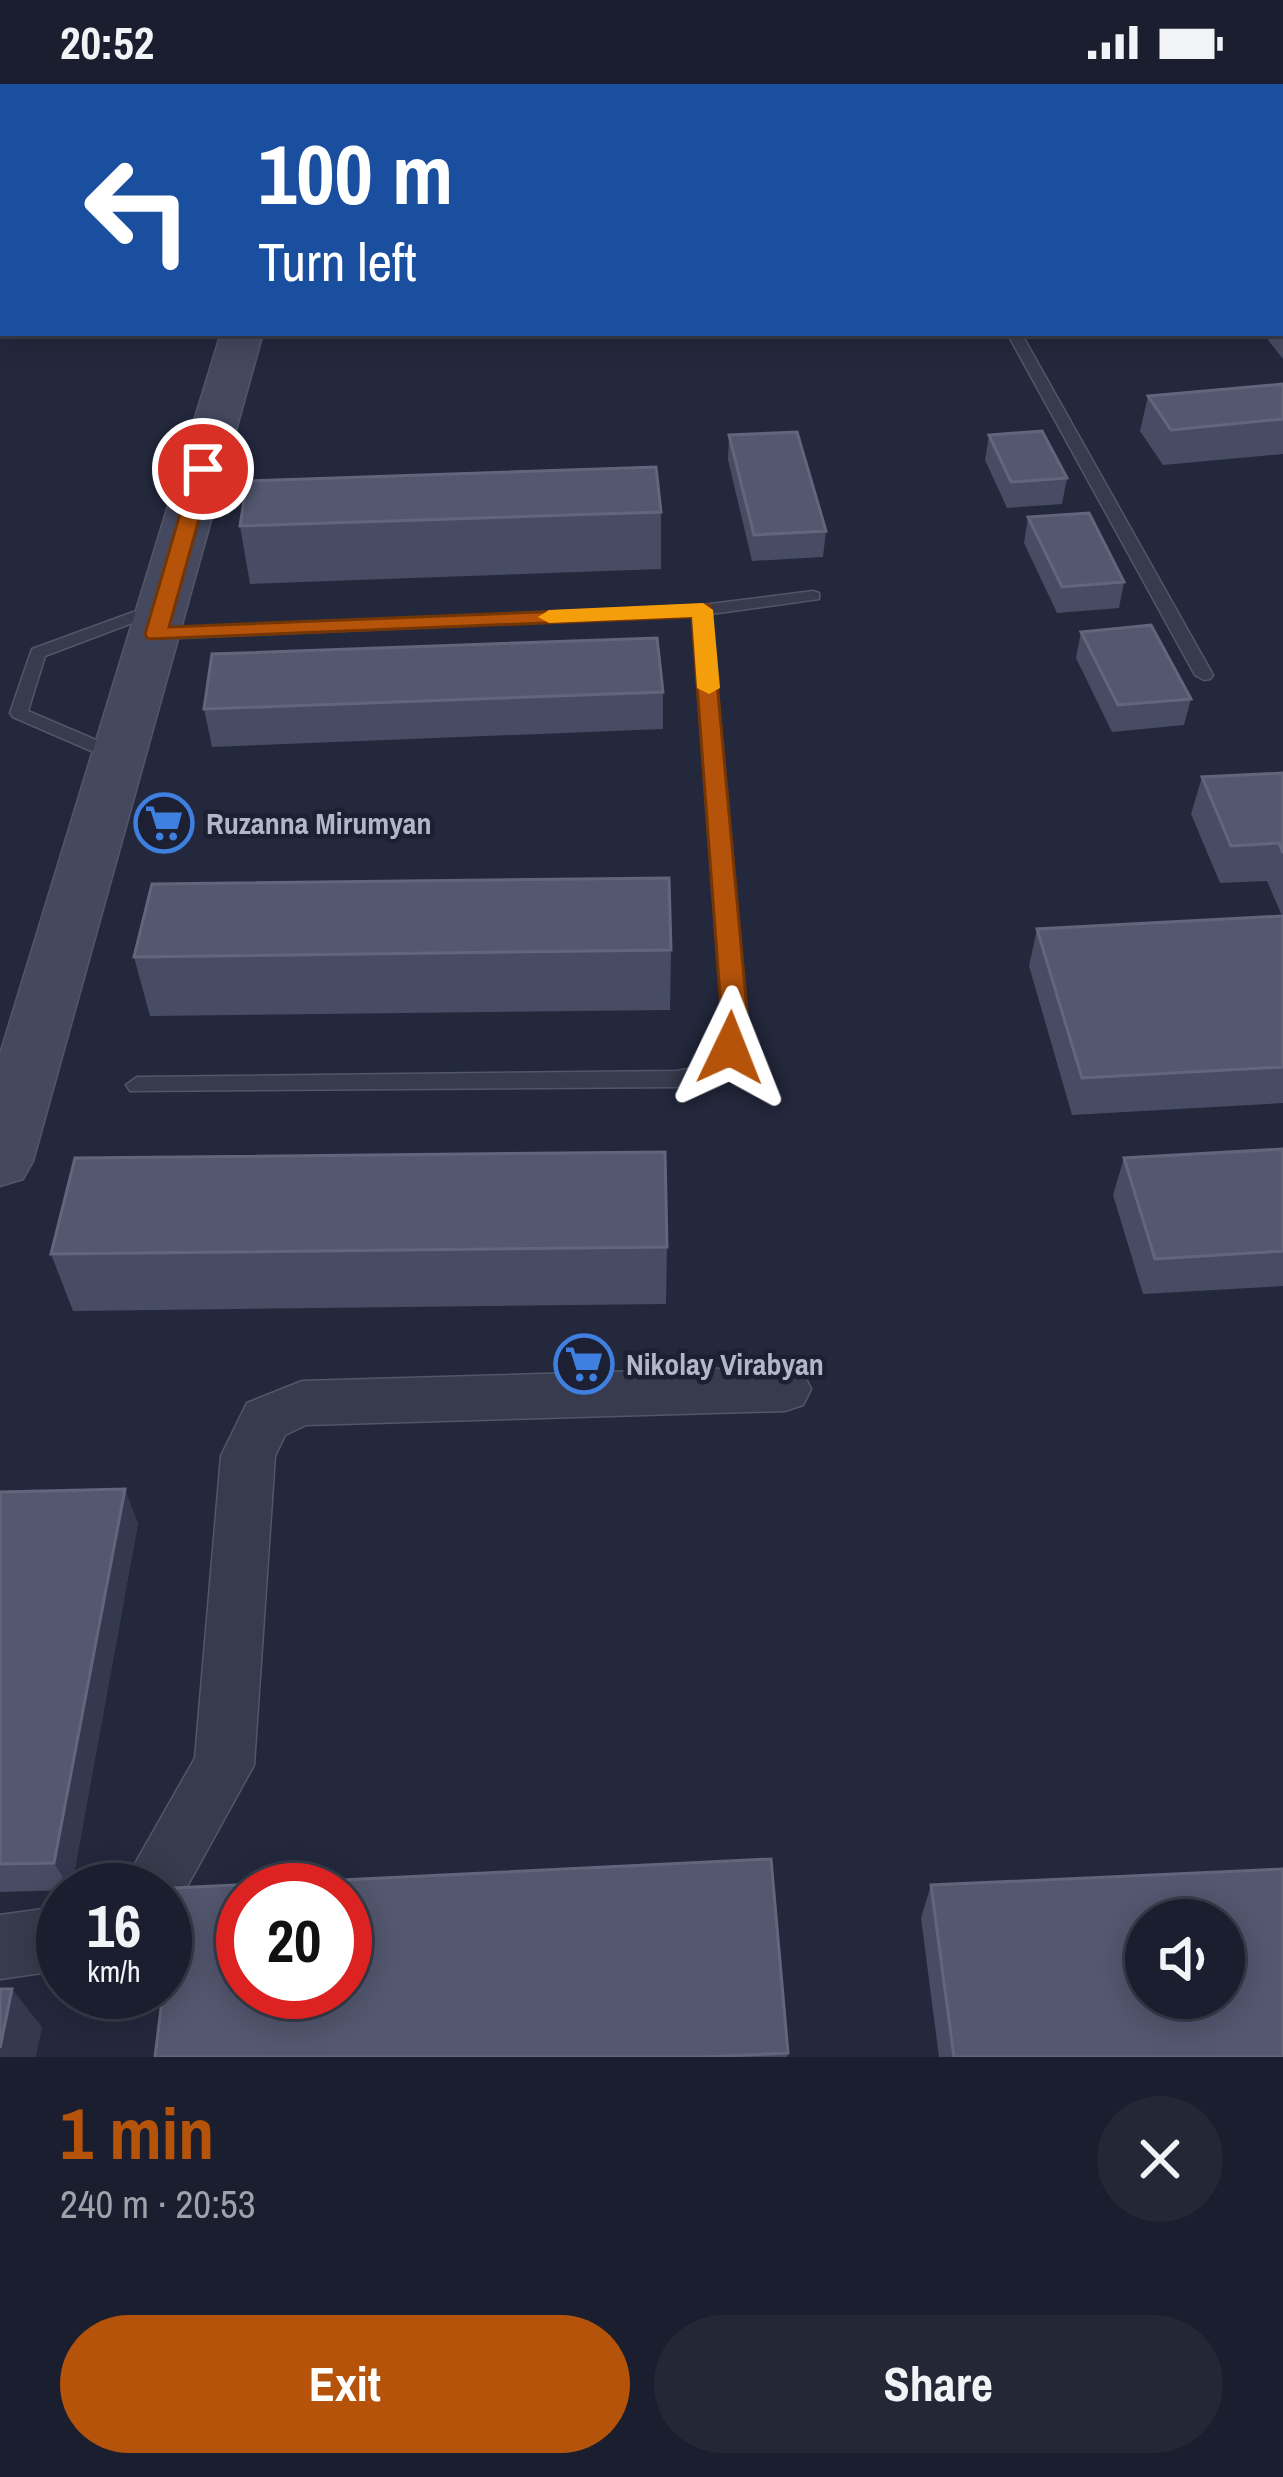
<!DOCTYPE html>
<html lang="en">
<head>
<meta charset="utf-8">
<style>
	:root { --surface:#1a1e2e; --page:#232736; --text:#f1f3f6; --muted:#9fa2aa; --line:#383c4a; --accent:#b45309 }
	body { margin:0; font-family:"Archivo Narrow",sans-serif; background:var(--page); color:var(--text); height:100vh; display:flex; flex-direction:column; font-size:45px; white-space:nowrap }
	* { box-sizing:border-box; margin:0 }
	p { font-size:39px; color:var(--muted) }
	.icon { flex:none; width:66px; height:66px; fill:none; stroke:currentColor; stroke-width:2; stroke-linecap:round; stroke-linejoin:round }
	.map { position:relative; height:1973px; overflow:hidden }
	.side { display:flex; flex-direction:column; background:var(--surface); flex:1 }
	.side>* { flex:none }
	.banner { position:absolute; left:0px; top:0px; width:1284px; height:252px; box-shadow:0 6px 30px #0003,0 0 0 3px var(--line); background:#1a4fa0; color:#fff; overflow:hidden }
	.fabs { position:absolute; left:1125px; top:1815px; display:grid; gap:24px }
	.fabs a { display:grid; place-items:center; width:120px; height:120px; border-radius:50%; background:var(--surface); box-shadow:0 6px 30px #0003,0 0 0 3px var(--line); font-size:60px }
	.speed { position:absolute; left:36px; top:1779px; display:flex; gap:24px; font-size:60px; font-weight:700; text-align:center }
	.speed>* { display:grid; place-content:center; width:156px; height:156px; border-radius:50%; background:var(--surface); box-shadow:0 6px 30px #0003,0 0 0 3px var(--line); line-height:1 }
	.speed small { font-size:30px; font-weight:400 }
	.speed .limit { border:18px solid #d22; background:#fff; color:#111 }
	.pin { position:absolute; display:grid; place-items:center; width:102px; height:102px; color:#fff; margin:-51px; border:6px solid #fff; border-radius:50%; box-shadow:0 3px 12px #0007 }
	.me { position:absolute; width:132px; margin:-66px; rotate:2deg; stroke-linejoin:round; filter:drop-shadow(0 0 9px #0008) }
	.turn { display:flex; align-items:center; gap:42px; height:252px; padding:0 60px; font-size:54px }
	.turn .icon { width:156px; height:156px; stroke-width:2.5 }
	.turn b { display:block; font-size:84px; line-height:102px }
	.round { display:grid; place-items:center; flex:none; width:126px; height:126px; border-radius:63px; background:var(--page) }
	.overview { display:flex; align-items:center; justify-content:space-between; height:204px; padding:0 60px }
	h1 { font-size:72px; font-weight:700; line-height:90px; color:var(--accent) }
	.primary-button { display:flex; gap:24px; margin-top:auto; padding:24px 60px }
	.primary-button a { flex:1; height:138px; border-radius:72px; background:var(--accent); color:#fff; font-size:48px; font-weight:700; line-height:138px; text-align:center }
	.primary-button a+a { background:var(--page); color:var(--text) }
	.status { display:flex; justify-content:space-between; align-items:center; height:84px; padding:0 60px; background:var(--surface); direction:ltr }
	.status svg { height:33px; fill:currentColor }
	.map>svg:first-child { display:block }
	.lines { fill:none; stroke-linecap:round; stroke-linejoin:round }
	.lane-casing { stroke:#525668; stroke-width:3 }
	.street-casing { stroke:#525668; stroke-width:3 }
	.secondary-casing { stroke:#525668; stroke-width:3 }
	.lane { fill:#373b4d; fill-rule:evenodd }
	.street { fill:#373b4d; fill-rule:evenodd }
	.secondary { fill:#454960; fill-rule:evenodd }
	.wall { fill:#474c64 }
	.shaded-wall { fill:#343950 }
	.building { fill:#53576f; stroke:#62667d; stroke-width:3; fill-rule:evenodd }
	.route { fill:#b45309; stroke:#753606; stroke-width:3 }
	.slow { fill:#f59e0b }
	.labels { text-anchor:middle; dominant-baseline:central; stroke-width:9; stroke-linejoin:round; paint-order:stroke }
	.poi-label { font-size:30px; font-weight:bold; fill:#b3b6c8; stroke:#1c2032; text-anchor:start }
</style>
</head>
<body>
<div class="status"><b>20:52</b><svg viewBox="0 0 49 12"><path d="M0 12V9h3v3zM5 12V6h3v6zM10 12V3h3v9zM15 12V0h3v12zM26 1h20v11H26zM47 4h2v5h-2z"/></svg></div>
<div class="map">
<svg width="1283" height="1973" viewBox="0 0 1283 1973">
	<rect width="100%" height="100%" fill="#23283d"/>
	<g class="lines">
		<defs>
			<path id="lane" d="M1007 249H1021L1213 591 1210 595 1204 596 1195 591Z
				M813 507 819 509V515L711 530 744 926 740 964 719 995 676 1003 130 1007 126 1001 137 993 676 987 705 982 720 963 724 926 694 531 156 555 150 554V546L702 521Z
				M158 519 166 524 164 527 45 572 28 627 124 668V676H112L13 633 10 629 32 565Z"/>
			<path id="street" d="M375 0H399V3H375Z
				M785 1283 803 1289 811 1305 803 1321 785 1327 306 1341 285 1351 275 1372 254 1681 173 1828 165 1831V1806H120L195 1674 221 1372 247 1319 302 1297Z
				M63 1822V1886L0 1895V1831Z"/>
			<path id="secondary" d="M1281 106H1283V128H1281Z
				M221 249H263L33 1077 23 1095 0 1102V970Z"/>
		</defs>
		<!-- lane casing -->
		<use href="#lane" class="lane-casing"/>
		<!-- street casing -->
		<use href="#street" class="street-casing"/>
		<!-- secondary casing -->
		<use href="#secondary" class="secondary-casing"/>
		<!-- lane -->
		<use href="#lane" class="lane"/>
		<!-- street -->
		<use href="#street" class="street"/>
		<!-- secondary -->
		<use href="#secondary" class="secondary"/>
	</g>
	<!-- wall -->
	<path class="wall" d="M420 0H547L535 1V3H421Z
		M1098 0H1283V103H1281V3H1100Z
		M1281 157 1283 159V275L1268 256 1269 251 1232 255 1228 249H1281Z
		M1283 300V370L1163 381 1140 347 1148 312Z
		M729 351 826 447 823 473 752 477 728 376Z
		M989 351 1067 394 1062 420 1007 424 985 376Z
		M661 428V485L250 500 240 442Z
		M1028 433 1124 498 1119 524 1057 529 1024 459Z
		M1081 548 1191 615 1184 641 1112 648 1076 574Z
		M663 608V645L212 663 204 625Z
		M1283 689V1019L1072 1031 1029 882 1037 845 1282 832 1267 797 1220 799 1191 730 1202 693Z
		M671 866 670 926 150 932 134 873Z
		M1283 1065V1202L1143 1210 1113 1111 1124 1074Z
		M667 1163 666 1220 73 1227 51 1170Z
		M0 1408 138 1439 71 1806 0 1808Z
		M931 1801 1283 1973H939L921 1834Z
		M788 1969 787 1973H155Z"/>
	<!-- shaded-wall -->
	<path class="shaded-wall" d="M125 1405 138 1439 71 1806 54 1779Z
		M12 1905 42 1943 36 1973H0V1964Z"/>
	<!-- building -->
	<path class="building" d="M448 0H534L535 3H448Z
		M985 0H1052L1054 3H987Z
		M1135 0H1231L1179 3H1137Z
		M1281 26H1283V63H1281Z
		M1281 157 1283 159V216L1281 217Z
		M1283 300V335L1171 346 1148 312Z
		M1042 347 1067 394 1011 398 989 351Z
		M797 348 826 447 754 451 729 351Z
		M656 383 661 428 240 442 247 397Z
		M1089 429 1124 498 1062 503 1028 433Z
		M1151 541 1191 615 1118 621 1081 548Z
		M657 554 663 608 204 625 212 570Z
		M1283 689V769L1279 759 1231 762 1202 693Z
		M669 794 671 866 134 873 152 800Z
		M1283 832V983L1082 994 1037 845Z
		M1283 1065V1167L1155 1175 1124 1074Z
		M665 1068 667 1163 51 1170 75 1074Z
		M125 1405 54 1779 0 1780V1408Z
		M771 1775 788 1969 703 1973H155L163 1908H165V1886L175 1804ZM243 1806H345V1908H243Z
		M1283 1785V1973H954L931 1801ZM1146 1836H1224V1914H1146Z
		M0 1905H12L0 1964Z"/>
	<!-- route -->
	<path class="route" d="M203 379 213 385 169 543 710 521 747 926 740 971H721L717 964 721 926 692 533 148 555 145 550 193 385Z"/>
	<!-- slow -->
	<path class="slow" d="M703 519 713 526 720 604 709 610 697 604 692 533 549 539 538 533 549 526Z"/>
	<!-- icons -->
	<defs>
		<symbol id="supermarket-ring" viewBox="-11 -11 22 22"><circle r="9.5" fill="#1c2032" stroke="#3f7fe0" stroke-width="1.5"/><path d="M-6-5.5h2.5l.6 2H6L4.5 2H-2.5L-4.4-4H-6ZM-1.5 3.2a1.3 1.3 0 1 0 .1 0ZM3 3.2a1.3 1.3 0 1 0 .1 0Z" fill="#3f7fe0"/></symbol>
	</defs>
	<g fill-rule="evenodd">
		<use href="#supermarket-ring" x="131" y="706" width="66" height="66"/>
		<use href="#supermarket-ring" x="551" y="1247" width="66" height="66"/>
	</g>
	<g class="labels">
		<!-- poi labels -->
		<g class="poi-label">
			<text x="206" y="739">Ruzanna Mirumyan</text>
			<text x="626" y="1280">Nikolay Virabyan</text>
		</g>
	</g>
</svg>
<div class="fabs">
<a><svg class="icon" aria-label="sound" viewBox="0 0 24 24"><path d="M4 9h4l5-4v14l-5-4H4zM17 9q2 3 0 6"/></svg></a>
</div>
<div class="speed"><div>16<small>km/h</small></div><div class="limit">20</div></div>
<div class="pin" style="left:203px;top:385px;background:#d93025"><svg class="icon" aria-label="arrive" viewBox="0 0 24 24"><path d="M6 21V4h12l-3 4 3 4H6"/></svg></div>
<svg class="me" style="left:730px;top:964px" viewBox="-20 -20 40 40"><path d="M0-17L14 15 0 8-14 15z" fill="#b45309" stroke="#fff" stroke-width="4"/></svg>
<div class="banner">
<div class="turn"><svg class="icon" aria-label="left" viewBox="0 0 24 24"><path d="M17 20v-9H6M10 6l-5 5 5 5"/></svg><div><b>100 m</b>Turn left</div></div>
</div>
</div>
<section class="side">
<div class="overview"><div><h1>1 min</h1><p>240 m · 20:53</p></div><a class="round"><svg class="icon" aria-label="close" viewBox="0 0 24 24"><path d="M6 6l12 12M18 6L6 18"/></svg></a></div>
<div class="primary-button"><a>Exit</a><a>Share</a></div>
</section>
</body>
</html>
